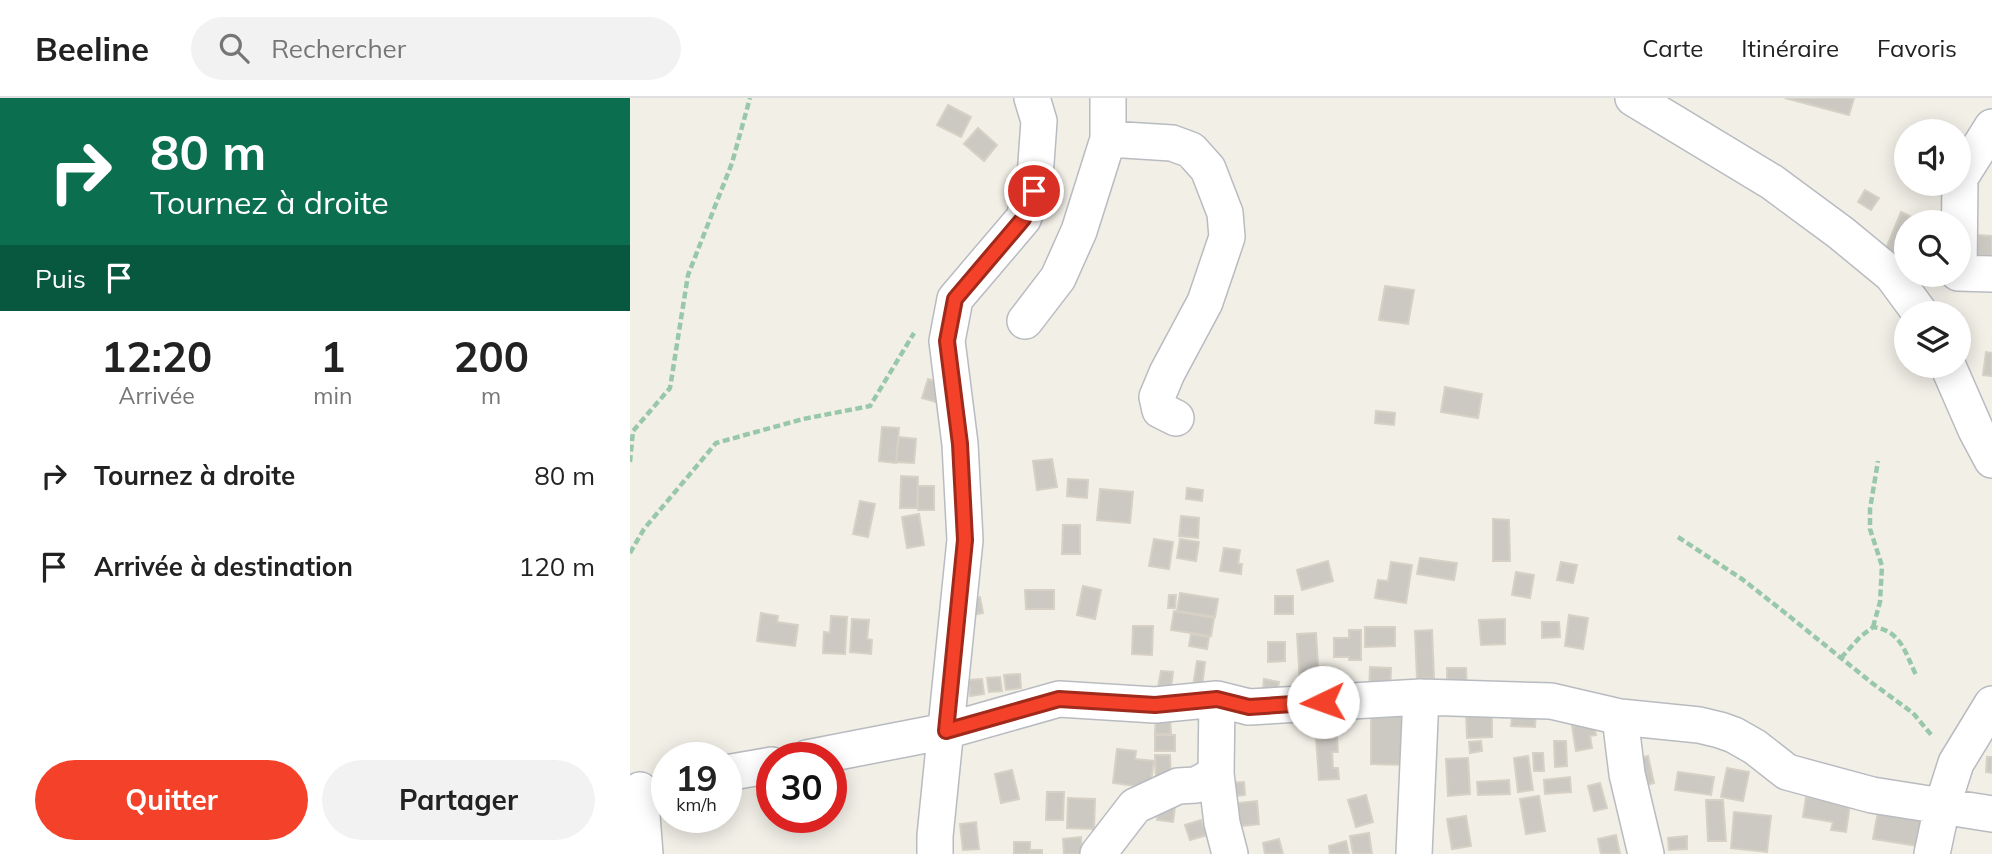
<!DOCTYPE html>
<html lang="fr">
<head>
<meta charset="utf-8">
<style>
	:root { --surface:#fff; --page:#f2f2f2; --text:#222; --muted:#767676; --line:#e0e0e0; --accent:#f44129 }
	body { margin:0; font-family:Mulish,sans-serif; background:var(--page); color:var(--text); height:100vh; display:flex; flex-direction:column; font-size:26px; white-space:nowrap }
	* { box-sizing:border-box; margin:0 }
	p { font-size:23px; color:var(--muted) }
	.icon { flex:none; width:38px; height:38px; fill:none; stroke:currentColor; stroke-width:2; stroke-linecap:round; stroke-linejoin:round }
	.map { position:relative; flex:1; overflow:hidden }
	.drawer { display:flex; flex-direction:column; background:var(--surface); width:630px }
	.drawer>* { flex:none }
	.banner { background:#0b6e4f; color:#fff; overflow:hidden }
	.buttons { position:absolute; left:1264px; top:21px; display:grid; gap:14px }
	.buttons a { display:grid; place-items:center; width:77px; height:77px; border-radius:50%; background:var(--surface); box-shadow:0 4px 18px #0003; font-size:35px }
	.speed { position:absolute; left:21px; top:644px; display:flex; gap:14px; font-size:35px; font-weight:700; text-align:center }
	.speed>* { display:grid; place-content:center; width:91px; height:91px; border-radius:50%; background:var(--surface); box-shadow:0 4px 18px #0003; line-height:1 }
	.speed small { font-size:18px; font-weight:400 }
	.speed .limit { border:10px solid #d22; background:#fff; color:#111 }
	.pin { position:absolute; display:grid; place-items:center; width:60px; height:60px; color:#fff; margin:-30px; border:4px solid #fff; border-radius:50%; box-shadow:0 2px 7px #0007 }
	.me { position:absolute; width:77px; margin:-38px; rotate:267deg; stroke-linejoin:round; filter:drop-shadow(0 0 5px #0008) }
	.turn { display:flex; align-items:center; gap:24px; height:147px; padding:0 35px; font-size:32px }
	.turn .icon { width:91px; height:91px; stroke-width:2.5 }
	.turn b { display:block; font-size:49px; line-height:60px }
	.then { display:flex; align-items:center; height:66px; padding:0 35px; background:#0003; gap:14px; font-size:26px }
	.eta { display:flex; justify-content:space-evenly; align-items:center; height:119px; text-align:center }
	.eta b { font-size:42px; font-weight:700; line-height:49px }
	.primary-button { display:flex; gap:14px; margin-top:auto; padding:14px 35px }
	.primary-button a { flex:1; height:80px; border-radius:42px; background:var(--accent); color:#fff; font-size:28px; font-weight:700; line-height:80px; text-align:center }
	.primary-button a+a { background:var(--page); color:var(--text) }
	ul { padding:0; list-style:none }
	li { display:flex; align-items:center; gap:21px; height:91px; padding:0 35px }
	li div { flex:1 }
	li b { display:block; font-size:26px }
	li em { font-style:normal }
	header { display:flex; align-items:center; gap:42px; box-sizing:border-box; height:98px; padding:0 35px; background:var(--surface); border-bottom:2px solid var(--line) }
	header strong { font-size:33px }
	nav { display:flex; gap:38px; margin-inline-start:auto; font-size:24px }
	.search { width:490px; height:63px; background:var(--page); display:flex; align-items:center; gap:18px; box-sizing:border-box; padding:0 24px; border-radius:38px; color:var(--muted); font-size:26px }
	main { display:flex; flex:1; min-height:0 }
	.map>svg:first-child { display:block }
	.building { fill:#ccc9c3; stroke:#d6d1c4; stroke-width:2 }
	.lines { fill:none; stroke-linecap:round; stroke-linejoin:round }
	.minor-casing { stroke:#b8bbc0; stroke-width:38 }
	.path { stroke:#98c8a9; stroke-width:4.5; stroke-dasharray:7 3.5; stroke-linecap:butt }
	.minor { stroke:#fff; stroke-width:35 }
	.route-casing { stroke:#9f2a1b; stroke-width:18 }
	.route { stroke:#f44129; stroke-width:12 }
</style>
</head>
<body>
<header>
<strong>Beeline</strong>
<div class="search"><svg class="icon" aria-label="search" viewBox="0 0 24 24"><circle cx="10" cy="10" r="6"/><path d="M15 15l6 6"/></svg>Rechercher</div>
<nav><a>Carte</a><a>Itinéraire</a><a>Favoris</a></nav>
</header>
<main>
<section class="drawer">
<div class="banner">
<div class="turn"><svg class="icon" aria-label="right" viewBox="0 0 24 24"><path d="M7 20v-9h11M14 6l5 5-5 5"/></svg><div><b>80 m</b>Tournez à droite</div></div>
<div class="then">Puis<svg class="icon" aria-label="arrive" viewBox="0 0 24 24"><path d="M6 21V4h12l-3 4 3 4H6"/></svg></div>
</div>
<div class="eta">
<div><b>12:20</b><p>Arrivée</p></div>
<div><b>1</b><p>min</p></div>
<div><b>200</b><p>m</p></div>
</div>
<ul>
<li><svg class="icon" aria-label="right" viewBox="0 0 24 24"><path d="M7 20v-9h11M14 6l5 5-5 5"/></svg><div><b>Tournez à droite</b></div><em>80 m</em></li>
<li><svg class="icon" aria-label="arrive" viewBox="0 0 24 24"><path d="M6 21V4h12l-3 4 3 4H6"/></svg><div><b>Arrivée à destination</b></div><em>120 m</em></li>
</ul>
<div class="primary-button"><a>Quitter</a><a>Partager</a></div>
</section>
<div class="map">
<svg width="1362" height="756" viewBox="0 0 1362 756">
	<rect width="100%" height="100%" fill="#f1efe6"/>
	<!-- building -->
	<path class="building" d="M1155 0H1224L1219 17Z
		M318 7 341 19 331 39 307 27Z
		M348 30 367 47 354 63 334 46Z
		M1235 92 1249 100 1241 112 1228 104Z
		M1271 114 1288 122 1287 124H1276V153L1273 160 1255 153Z
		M1347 137 1362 138V164L1344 162Z
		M755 188 784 192 778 226 749 222Z
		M1356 254 1362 255V278L1353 277Z
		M298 281 315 286 310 305 292 300Z
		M815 289 852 296 848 320 811 314Z
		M746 313 765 315 764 327 745 325Z
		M252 329 269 330 266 365 249 363Z
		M269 339 286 341 284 365 266 364Z
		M422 361 427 389 407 392 403 363Z
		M271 378 288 379 287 410H270Z
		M438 381 458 382 457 400 437 398Z
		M288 388H304V412H288Z
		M557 390 573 392 572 403 556 401Z
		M470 391 503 394 500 425 467 422Z
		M230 403 245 406 238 439 223 436Z
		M289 416 294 447 277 450 272 419Z
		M551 418 569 420 568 440 549 438Z
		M863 421 879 422 880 463H863Z
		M433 427H450V456H432Z
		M524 441 543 444 539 471 519 468Z
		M550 441 569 444 566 463 547 460Z
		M594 450 610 452 608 466H612L611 476 590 473Z
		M790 460 827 465 824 482 787 476Z
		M698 463 703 483 672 492 667 472Z
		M761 464 782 467 776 505 745 500 748 482 758 483Z
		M931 464 947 467 943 485 927 482Z
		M886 474 904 477 900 500 882 497Z
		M453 488 471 492 465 521 447 517Z
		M395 492H424V511H396Z
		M550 495 588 501 585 519 547 513Z
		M539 497H546L545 510H538Z
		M645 498H663V516H645Z
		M350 499 353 515 338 518 334 501Z
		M544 513 584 520 581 538 541 532Z
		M131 515 148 518 147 524 168 527 165 548 127 543Z
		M939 517 958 520 953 551 935 548Z
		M201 518 217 519 215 556 193 555 194 534 200 535Z
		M222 521 239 522 237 541 242 542 241 556 220 554Z
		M875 521V546L851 547 849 522Z
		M912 524H929L930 539 912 540Z
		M503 528H523L522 557 502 556Z
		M735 529H765V548L735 549Z
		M719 532H731V562H719V559H704V540H719Z
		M802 532 804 580 787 581 785 533Z
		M686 535 689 582 670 584 667 536Z
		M561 536 579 539 577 551 559 548Z
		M638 544H655V563L638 564Z
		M567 563 575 564 572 589 563 588Z
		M740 569 761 570 760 595 739 594Z
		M817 570H836L837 592 817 593Z
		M531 573 543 574 541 591 528 589Z
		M390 576 391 590 376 592 374 577Z
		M370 579 372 593 359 594 357 580Z
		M352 581 354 596 340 598 339 582Z
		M634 581 649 584 647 595 633 592Z
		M883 611 906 612 905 629 881 628Z
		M862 613V639L837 640 836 614Z
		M693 614 708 616 705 634 690 632Z
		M526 617 540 618 541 636H525Z
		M741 618H781L780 667 741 666Z
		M963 624 966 637 960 638 962 650 946 653 942 628Z
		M525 637H545V653H525Z
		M707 639 708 654H702L703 670H708L709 681 689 682 686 641Z
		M851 643 852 653 840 655 839 644Z
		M924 643H936L937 668 925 669Z
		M487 651 506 653 505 661 524 663 520 690 483 685Z
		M903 655H913L914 673H904Z
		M525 657H540L541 683 526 684Z
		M898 658 903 692 888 694 884 660Z
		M1018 658 1024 685 1012 688 1005 661Z
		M1357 659H1362V675L1356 674Z
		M838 660 840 696 818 698 816 661Z
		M1097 670 1119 674 1113 703 1091 699Z
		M382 672 389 701 371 705 365 676Z
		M1048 674 1084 679 1081 697 1045 692Z
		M940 679 941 694 915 696 914 682Z
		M879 682 880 696 848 697 847 684Z
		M614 684 615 697 599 699 597 685Z
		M970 685 977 710 964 713 958 688Z
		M417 694H434L433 722H416Z
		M736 697 743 724 726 729 718 702Z
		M909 698 915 733 896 736 890 701Z
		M1176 699 1220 706 1216 734 1201 732 1203 724 1173 719Z
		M438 700 465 701 464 731 437 730Z
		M530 700 546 701 543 724 527 722Z
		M1076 702H1093L1096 743H1078Z
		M627 703 629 726 603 729 601 706Z
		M1248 713 1293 720 1288 748 1243 741Z
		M1104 714 1141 718 1137 754 1101 750Z
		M836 718 841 748 822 751 817 721Z
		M571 722 577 737 560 742 555 727Z
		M346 724 349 751 333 752 330 726Z
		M739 735 742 756H723L720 738Z
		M986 737 990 756H971L968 741Z
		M1057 738V751L1039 752 1038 740Z
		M451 739 452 756H434L433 741Z
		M649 741 653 756H635L633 745Z
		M716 743 719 756H700L699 748Z
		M384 744H400V752H412V756H384Z"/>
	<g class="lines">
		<defs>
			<path id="minor" d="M1003 0 1142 84 1211 135 1262 177 1290 215
				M478 41 542 45 561 52 578 71 595 115 597 139 575 204 537 275 527 299 530 312 546 320
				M1328 175 1362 176
				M1329 175 1330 80 1362 29
				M395 223 428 180 449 133 478 41V0
				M1318 268 1346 332 1362 362
				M587 601 586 676 592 725 600 756
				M990 619 997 676 1016 756
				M177 660 316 633 429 601 525 607 587 601 619 609 791 599 921 603 990 619 1069 627 1090 632 1104 637 1125 649 1157 674 1242 697 1362 716
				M96 675 142 667
				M10 692 15 756
				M305 756V738L335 442 330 346 317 243 325 201 393 121 404 93 409 23 402 0
				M468 756 505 708 548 688 566 687 586 676
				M784 756 791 599
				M1302 756 1312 709 1326 665 1362 606"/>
		</defs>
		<!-- minor casing -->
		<use href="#minor" class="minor-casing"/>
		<!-- path -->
		<path class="path" d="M0 364 3 333 40 290 58 177 102 65 120 0
			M1048 439 1112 481 1154 514 1242 585 1283 615 1303 639
			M0 455 14 431 86 345 173 321 240 308 284 235
			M1243 529 1250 504 1252 468 1240 431V411L1248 363
			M1211 560 1230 539 1243 529C1272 533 1275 555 1287 579"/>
		<!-- minor -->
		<use href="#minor" class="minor"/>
	</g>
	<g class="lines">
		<defs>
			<path id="route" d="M404 93 393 121 325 201 317 243 330 346 335 442 316 633 429 601 525 607 587 601 619 609 693 604"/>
		</defs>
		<!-- route casing -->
		<use href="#route" class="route-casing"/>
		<!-- route -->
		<use href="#route" class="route"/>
	</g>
</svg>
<div class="buttons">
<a><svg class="icon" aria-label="sound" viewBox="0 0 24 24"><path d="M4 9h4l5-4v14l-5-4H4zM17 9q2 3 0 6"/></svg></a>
<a><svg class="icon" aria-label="search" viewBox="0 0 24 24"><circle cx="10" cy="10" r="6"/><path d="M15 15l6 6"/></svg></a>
<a><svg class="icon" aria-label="layers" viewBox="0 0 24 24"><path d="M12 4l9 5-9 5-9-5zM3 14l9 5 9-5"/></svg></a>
</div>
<div class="speed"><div>19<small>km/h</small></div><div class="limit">30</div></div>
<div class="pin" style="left:404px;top:93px;background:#d93025"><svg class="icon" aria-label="arrive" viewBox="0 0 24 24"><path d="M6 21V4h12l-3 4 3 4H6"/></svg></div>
<svg class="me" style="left:693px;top:604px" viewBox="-20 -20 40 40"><circle r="19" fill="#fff"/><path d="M0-13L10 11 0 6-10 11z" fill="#f44129"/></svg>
</div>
</main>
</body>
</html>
